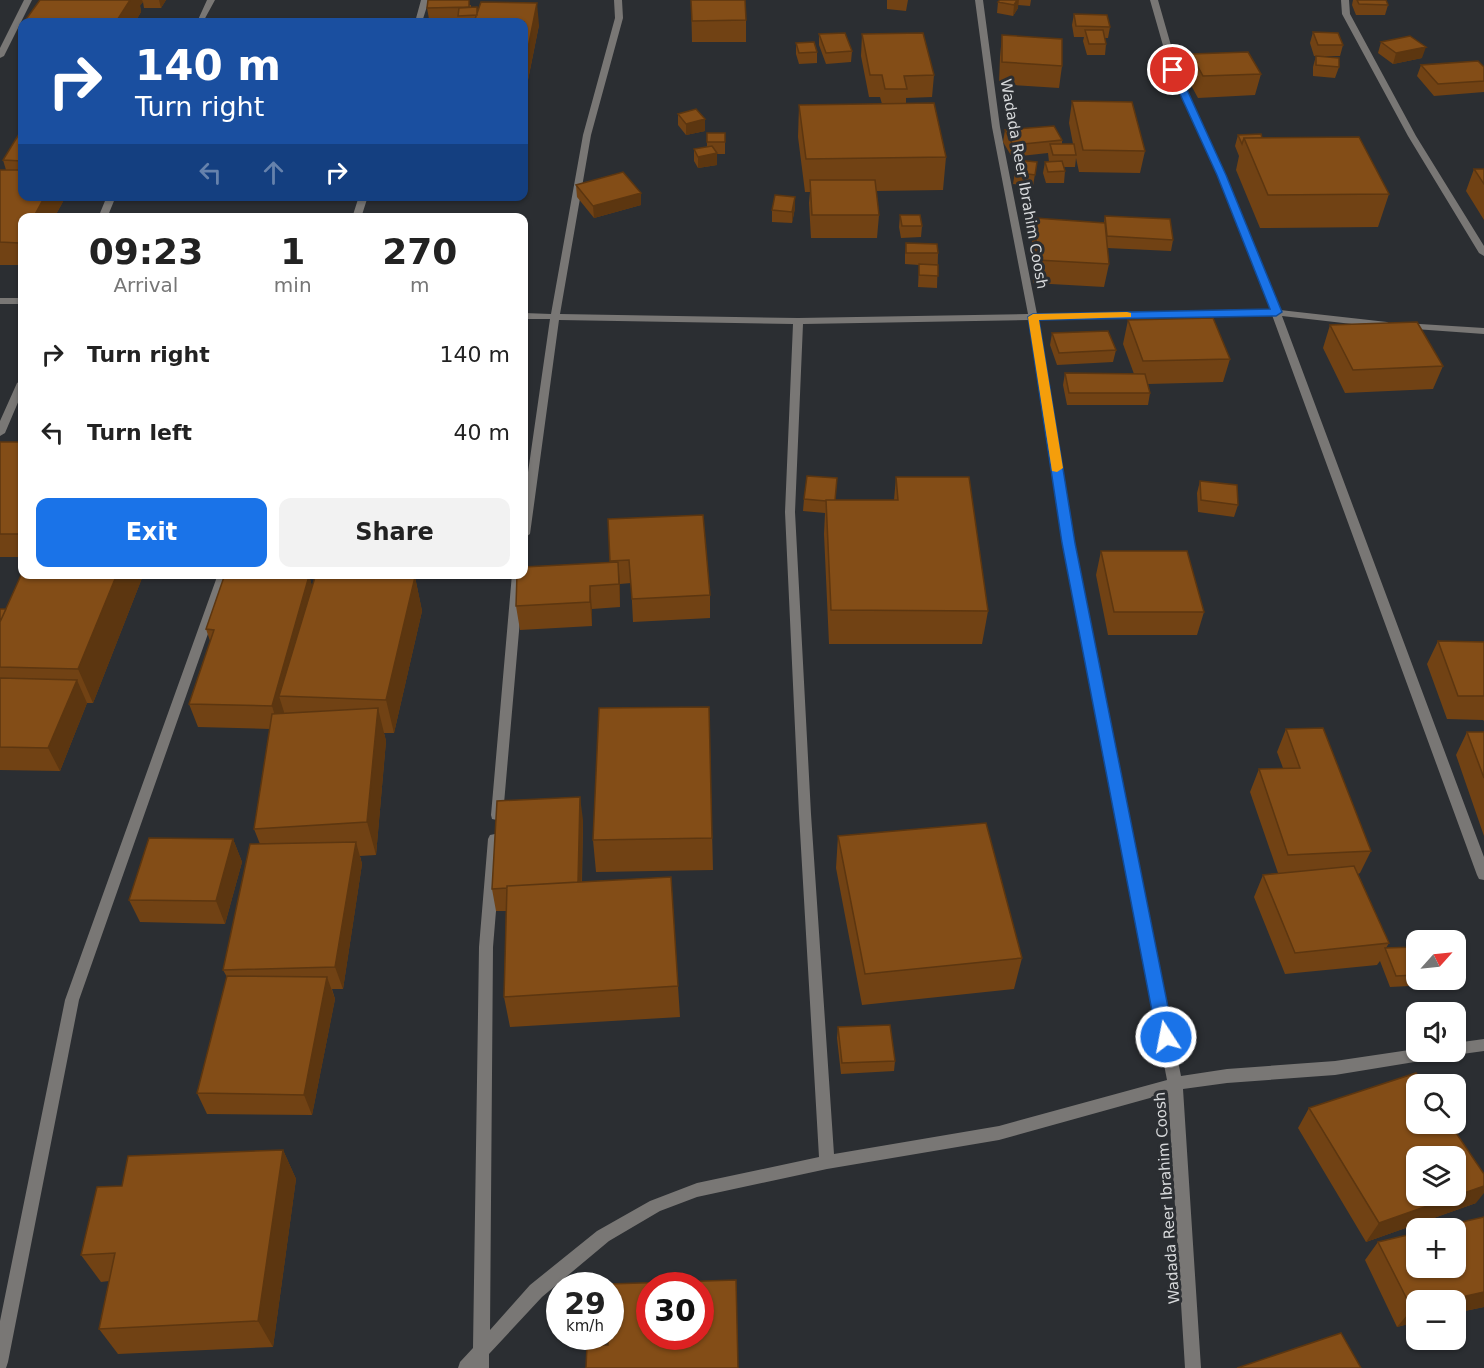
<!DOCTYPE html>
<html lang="en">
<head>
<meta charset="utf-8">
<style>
	:root { --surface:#fff; --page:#f2f2f2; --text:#222; --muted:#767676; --accent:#1a73e8 }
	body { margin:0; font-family:"DejaVu Sans",sans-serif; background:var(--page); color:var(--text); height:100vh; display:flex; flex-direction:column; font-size:22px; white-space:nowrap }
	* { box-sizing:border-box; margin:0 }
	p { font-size:20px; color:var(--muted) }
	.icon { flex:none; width:33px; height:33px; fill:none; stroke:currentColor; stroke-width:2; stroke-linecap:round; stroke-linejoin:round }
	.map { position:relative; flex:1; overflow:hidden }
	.details { position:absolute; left:18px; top:213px; width:510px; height:366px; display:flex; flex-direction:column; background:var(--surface); border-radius:12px; box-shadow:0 2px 4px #0004 }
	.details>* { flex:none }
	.top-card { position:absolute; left:18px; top:18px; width:510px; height:183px; border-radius:12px; box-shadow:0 2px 4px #0004; background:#1a4fa0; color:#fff; overflow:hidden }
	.needle { width:39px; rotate:63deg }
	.buttons { position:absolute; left:1406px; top:930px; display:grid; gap:12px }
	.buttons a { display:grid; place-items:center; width:60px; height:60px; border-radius:12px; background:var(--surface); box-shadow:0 2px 4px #0004; font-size:30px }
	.speed { position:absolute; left:546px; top:1272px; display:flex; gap:12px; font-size:30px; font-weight:700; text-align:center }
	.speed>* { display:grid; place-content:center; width:78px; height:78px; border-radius:50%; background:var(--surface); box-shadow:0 2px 4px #0004; line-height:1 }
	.speed small { font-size:15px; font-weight:400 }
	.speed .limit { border:9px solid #d22; background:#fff; color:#111 }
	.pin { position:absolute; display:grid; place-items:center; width:51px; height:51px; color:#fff; margin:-26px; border:3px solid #fff; border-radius:50%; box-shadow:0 2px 6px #0007 }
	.me { position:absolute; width:66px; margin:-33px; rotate:349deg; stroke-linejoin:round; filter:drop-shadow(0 0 4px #0008) }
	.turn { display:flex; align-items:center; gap:21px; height:126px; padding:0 18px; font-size:27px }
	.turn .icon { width:78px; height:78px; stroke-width:2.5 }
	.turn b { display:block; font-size:42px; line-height:51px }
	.lanes { display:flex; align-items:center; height:57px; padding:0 18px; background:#0003; justify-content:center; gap:30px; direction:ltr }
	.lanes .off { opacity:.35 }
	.eta { display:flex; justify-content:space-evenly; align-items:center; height:102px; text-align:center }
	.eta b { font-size:36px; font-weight:700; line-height:42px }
	.cta { display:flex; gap:12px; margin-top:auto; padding:12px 18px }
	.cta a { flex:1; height:69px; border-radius:12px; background:var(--accent); color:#fff; font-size:24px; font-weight:700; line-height:69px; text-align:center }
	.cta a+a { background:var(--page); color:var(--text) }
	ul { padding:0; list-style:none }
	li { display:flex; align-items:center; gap:18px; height:78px; padding:0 18px }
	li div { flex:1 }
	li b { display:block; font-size:22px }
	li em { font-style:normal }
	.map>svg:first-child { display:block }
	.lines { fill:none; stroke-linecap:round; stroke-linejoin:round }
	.minor { fill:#797775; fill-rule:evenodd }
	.wall { fill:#714214 }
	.shaded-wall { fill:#5c3610 }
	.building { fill:#834d17; stroke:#5c3610; stroke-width:1.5; fill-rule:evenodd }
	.route { fill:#1a73e8; stroke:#114b97; stroke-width:1.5 }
	.slow { fill:#f59e0b }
	.labels { text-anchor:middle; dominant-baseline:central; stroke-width:6; stroke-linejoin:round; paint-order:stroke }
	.street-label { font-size:15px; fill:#d6d8da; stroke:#2b2e32 }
</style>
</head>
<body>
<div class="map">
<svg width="1484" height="1368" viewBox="0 0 1484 1368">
	<rect width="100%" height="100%" fill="#2b2e32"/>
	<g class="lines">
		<!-- minor -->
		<path class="minor" d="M24 0H32L4 56 0 58V48Z
			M207 0H215L203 22H197Z
			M421 0H429L422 22H415Z
			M614 0H622L623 18 591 135 560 314 798 318 1028 314 992 127 975 0H983L1000 127 1037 314 1270 309 1217 175 1170 70 1150 0H1158L1178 70 1225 175 1280 310 1387 322 1392 325 1387 328 1282 316 1484 857V880L1479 879 1477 875 1272 315 1038 319 1074 543 1181 1076 1227 1069 1335 1061 1416 1049V1052H1446L1444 1057 1439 1058 1335 1075 1227 1083 1183 1089 1201 1368H1185L1168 1093 999 1140 827 1169 697 1197 660 1211 609 1241 542 1297 489 1354V1368H458L460 1362 473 1348 479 947 488 839 490 835 495 834 500 835 502 839 493 947 490 1330 530 1285 597 1231 650 1201 697 1183 819 1157 799 814 785 512 793 324 559 320 530 534 524 538V500L550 319H524V313L551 314 583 135 615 18ZM1029 320 1062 543 1167 1080 999 1126 834 1154 811 814 795 512 803 324Z
			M1341 0H1349L1350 14 1416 136 1484 246V256L1479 253 1408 136 1342 14Z
			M107 196H116L107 218H98Z
			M359 196H368L361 218H352Z
			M0 298H22V304H0Z
			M1404 323 1484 328V334L1401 328V324Z
			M22 380V393L5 433 0 436V421L17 383Z
			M218 574H229L79 1000 8 1362 6 1368H0V1321L65 1000Z
			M512 574H524L503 815 502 819 497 820 492 819 491 815Z
			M1484 1039V1051L1455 1055 1449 1052H1455V1043Z"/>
	</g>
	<!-- wall -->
	<path class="wall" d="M40 0H166L161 8H144L143 2 140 5 141 12 135 22H24Z
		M691 0 746 20V42H692Z
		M887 0H908L906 11 887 9Z
		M1000 0H1031L1030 6 1018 5V8L1013 16 997 13 998 2Z
		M1353 0H1386L1388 5 1385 15H1356L1352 5Z
		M471 5V8L477 7V13L539 25 527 85H524V22H459L458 18 429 19 427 8Z
		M1074 14 1110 27 1108 38H1105L1106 44 1105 55H1087L1083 41 1084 37H1074L1072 25Z
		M22 25V42L19 30Z
		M1313 32 1343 45 1340 56H1314L1310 43Z
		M819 34 852 51 851 62 826 64 819 45Z
		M862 34 934 75 932 97 906 98V103L946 157 943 190 876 191 879 215 877 238H811L809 203 810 192H805L798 137 799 105 882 104 880 97H869L861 56Z
		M1002 35 1062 66 1059 88 999 84 1000 57Z
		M1381 42 1422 58 1393 64 1378 53Z
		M796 43 817 52V63L799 64 796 54Z
		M1191 54 1261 74 1255 95 1198 98 1186 76Z
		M1316 56 1339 67 1335 78 1313 76V67Z
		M1421 65 1484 67V92L1434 96 1417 76Z
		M1072 101 1145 151 1140 173 1079 172 1076 158 1075 167H1064L1065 171 1064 183H1046L1043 173 1045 162H1049L1048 153 1012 157 1003 142 1005 130 1062 140V144H1073L1069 123Z
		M678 114 705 119V131L686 135 678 125Z
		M707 133H725V154H717V165L698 168 694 161V149L707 147Z
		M22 134V196H66L54 218H22V265H0V170H6L3 160Z
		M1238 135 1262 138 1389 194 1378 227 1260 228 1236 170 1239 156 1235 146Z
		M1017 160 1037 162 1033 186 1013 184Z
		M1474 169H1484V220L1466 191Z
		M576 185 641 193V205L594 218 577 197Z
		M375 196H466V200L376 199Z
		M473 196H501L500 200 473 199Z
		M795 208 792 223 772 222V210Z
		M900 215 922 226 921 237 901 238 899 227Z
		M1105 216 1173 240 1171 251 1107 248 1109 264 1104 287 1033 283 1032 241 1035 218 1104 223Z
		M906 243 938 253 937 288 918 287 919 265 905 264V255Z
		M1128 320 1230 359 1223 382 1148 384 1150 393 1148 405H1067L1063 385 1065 373 1134 374 1123 344Z
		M1330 325 1443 366 1433 389 1345 393 1323 348Z
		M1052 333 1116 350 1113 362 1057 365 1050 345Z
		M0 442H22V557H0Z
		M896 477 988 611 982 644H829L824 534 825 513 803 511 804 499 837 478 835 500H894Z
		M1200 481 1238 505 1234 517 1198 512 1197 493Z
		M608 519 710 595V618L633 622 631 583 620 584V607L592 609V626L520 630 516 606 610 562Z
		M1101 551 1204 612 1197 635H1108L1096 575Z
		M309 576 312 586 415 577 422 611 394 733H384L386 741 376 855 360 856 362 864 343 989H332L335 999 312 1115 207 1114 197 1093 227 977 223 970 260 844 254 829 270 729 198 727 189 704 210 641 206 629Z
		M142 578 93 703H87L60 771 0 770V609H6Z
		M1438 641 1484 642V721L1483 720 1447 719 1427 664Z
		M709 707 713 870 596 872 593 840Z
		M1286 729 1371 851 1360 873 1358 874 1389 943 1386 948 1416 947V980H1432L1429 985 1390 987 1380 961 1377 965 1285 974 1254 897 1263 875 1278 873 1250 792 1259 769 1283 768 1277 752Z
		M1467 732H1484V836L1456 755Z
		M583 820 582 882 671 877 680 1017 510 1027 504 997 506 911H496L492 889Z
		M838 836 1022 958 1014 989 862 1005 836 868Z
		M233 839 242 862 225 924 140 922 129 900Z
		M838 1027 895 1061 894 1071 841 1074 837 1038Z
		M1309 1108 1476 1203 1366 1242 1298 1128Z
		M283 1150 296 1179 273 1347 118 1354 99 1329 109 1281 101 1282 81 1255 122 1186Z
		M1484 1217V1307L1455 1313V1300L1416 1322 1397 1327 1365 1260 1378 1242Z"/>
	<!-- shaded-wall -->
	<path class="shaded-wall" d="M130 0H142L143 2 140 6 141 12 135 22H116Z
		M159 0H166L161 8Z
		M1017 0H1019L1018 8 1013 16 1014 5Z
		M537 3 539 25 527 85 525 63Z
		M1426 47 1422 58 1393 64 1396 53Z
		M705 119V131L686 135V124Z
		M717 153V165L698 168V157Z
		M641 193V205L594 218 593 206Z
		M45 196H66L54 218H33Z
		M795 197V208L792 223V212Z
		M22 236V252L19 243Z
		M618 562 620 585V607L619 584Z
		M117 574H141L142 578 93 703 78 669Z
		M309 576 316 599 279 696 284 712 279 729 272 706Z
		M415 577 422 611 394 733 386 700Z
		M590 586 592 609V626L590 602Z
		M77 680 87 703 60 771 48 748Z
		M378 708 386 741 376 855 367 822Z
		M580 797 583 820 581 907 578 885Z
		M233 839 242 862 225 924 216 901Z
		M356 842 362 864 343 989 335 967Z
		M327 977 335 999 312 1115 304 1095Z
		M283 1150 296 1179 273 1347 258 1321Z
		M1484 1186V1193L1476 1203 1366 1242 1379 1223Z
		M1484 1292V1307L1455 1313V1300H1448Z
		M1416 1308V1322L1397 1327 1412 1309Z"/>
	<!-- building -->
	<path class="building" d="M40 0H130L116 22H24Z
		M428 0H469V7L427 8Z
		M691 0H745L746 20 692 21Z
		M1000 0H1017L1014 5 998 2Z
		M1357 0H1386L1388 5 1359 4Z
		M481 2 537 3 525 63H524V22H474Z
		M477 7V15L458 16 459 8Z
		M1074 14 1107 15 1110 27 1076 26Z
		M1085 30H1103L1106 44H1089Z
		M1313 32 1338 33 1343 45H1318Z
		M845 33 852 51 826 53 819 34Z
		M923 33 934 75 904 76 907 89H885L882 75H870L862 34Z
		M1002 35 1062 39V66L1002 62Z
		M1410 36 1426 47 1396 53 1381 42Z
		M814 42 817 52 799 53 796 43Z
		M1248 52 1261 74 1203 76 1191 54Z
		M1316 56 1339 58V67L1316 65Z
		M1478 61 1484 67V81L1438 84 1421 65Z
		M1072 101 1132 102 1145 151 1083 150Z
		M934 103 946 157 806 159 799 105Z
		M696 109 705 119 686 124 678 114Z
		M1054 126 1062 140 1013 145 1005 130Z
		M707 133H725V142H707Z
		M19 134H22V161L3 160Z
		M1261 134 1262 138H1244L1242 144 1238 135Z
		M1359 137 1389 194 1268 195 1244 138Z
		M1050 144H1074L1076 155H1053Z
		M712 146 717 153 698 157 694 149Z
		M1017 160 1037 162 1035 175 1015 172Z
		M1062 161 1065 171 1048 172 1045 162Z
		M1474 169H1484V184Z
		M0 170H22V196H45L33 218H22V236L19 243 0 242Z
		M623 172 641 193 593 206 576 185Z
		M810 180H875L879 215H812Z
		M775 195 795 197 792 212 772 210Z
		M900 215H920L922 226H902Z
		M1105 216 1170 219 1173 240 1107 236Z
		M1035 218 1105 223 1109 264 1037 260Z
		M906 243 937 244 938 253H906Z
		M919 264 938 265V276L919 275Z
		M1213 318 1230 359 1143 361 1128 320Z
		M1417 322 1443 366 1353 370 1330 325Z
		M1108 331 1116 350 1059 353 1052 333Z
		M1065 373 1145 374 1150 393H1069Z
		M0 442H22V534H0Z
		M807 476 837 478 835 500H826V501L804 499Z
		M896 477H969L988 611 831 610 826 500H898Z
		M1200 481 1237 485 1238 505 1201 500Z
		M703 515 710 595 632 599 629 560 610 561 608 519Z
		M1101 551H1187L1204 612H1114Z
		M618 562 619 584 590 586V602L516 606 517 574H524V567Z
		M22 573V574H117L78 669 0 667V622Z
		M225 574 309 576 272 706 189 704 214 630 206 629Z
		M316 574 415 577 386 700 279 696Z
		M0 609H6L0 622Z
		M1438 641 1484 642V696H1458Z
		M0 678 77 680 48 748 0 747Z
		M709 707 712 838 593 840 599 708Z
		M378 708 367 822 254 829 272 714Z
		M1323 728 1371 851 1288 855 1259 769 1300 768 1286 729Z
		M1467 732H1484V778Z
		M580 797 578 882 507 886V888L492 889 497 801Z
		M986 823 1022 958 865 974 838 836Z
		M149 838 233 839 216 901 129 900Z
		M356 842 335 967 223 970 250 844Z
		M1354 866 1389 943 1295 953 1263 875Z
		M671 877 678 986 504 997 507 886Z
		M1416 947V975L1396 976 1385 948Z
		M227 976 327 977 304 1095 197 1093Z
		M890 1025 895 1061 842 1063 838 1027Z
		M1416 1073 1424 1084H1416V1124H1450L1484 1174V1186L1379 1223 1309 1108ZM1416 1156H1455V1196H1416Z
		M283 1150 258 1321 99 1329 115 1253 81 1255 97 1187 122 1186 128 1156Z
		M1484 1217V1292L1448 1300H1416V1308L1412 1309 1378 1242 1416 1233V1268H1455V1228H1435Z
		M736 1280 738 1368H586L587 1345H608V1336H610V1286H609V1284ZM650 1286H700V1336H650Z
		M1341 1333 1361 1368H1237Z"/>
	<!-- route -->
	<path class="route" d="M1173 67 1178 70 1226 175 1282 312 1276 316 1039 320 1075 543 1174 1037 1171 1042 1166 1044 1160 1042 1157 1037 1062 543 1028 317 1033 314 1270 309 1217 175 1169 70Z"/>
	<!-- slow -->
	<path class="slow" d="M1127 312 1131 313V317L1039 320 1063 468 1057 472 1052 471 1028 317 1033 314Z"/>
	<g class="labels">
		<!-- street labels -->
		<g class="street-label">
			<text transform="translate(1024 184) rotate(80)">Wadada Reer Ibrahim Coosh</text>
			<text transform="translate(1167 1198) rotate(-94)">Wadada Reer Ibrahim Coosh</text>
		</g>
	</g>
</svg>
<div class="buttons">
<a><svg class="needle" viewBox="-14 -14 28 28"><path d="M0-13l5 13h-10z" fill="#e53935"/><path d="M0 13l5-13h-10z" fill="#767676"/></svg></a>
<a><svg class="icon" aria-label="sound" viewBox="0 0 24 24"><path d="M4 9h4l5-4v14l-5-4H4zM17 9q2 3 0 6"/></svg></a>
<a><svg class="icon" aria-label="search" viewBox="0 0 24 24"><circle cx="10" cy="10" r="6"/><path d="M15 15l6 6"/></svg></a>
<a><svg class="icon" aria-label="layers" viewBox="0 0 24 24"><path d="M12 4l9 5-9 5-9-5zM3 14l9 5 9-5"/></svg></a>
<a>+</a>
<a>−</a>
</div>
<div class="speed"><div>29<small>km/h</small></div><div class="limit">30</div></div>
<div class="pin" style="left:1173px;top:70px;background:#d93025"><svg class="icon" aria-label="arrive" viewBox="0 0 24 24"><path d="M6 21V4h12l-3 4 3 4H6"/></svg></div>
<svg class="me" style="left:1166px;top:1037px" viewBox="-20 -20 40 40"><circle r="17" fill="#1a73e8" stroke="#fff" stroke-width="3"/><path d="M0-11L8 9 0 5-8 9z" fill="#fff"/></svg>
<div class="top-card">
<div class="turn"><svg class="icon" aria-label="right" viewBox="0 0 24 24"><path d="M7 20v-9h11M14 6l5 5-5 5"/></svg><div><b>140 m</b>Turn right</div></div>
<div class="lanes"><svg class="icon off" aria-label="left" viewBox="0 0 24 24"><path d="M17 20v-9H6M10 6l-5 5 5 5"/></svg><svg class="icon off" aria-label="ahead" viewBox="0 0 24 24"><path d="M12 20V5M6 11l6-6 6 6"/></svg><svg class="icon" aria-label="right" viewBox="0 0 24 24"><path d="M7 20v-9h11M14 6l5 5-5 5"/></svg></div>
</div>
<section class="details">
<div class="eta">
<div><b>09:23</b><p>Arrival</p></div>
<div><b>1</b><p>min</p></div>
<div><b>270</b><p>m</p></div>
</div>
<ul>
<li><svg class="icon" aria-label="right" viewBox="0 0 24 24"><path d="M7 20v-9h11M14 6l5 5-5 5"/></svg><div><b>Turn right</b></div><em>140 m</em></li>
<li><svg class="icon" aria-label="left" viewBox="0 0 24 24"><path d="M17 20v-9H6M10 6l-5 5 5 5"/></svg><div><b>Turn left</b></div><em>40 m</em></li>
</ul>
<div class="cta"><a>Exit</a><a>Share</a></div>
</section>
</div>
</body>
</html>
